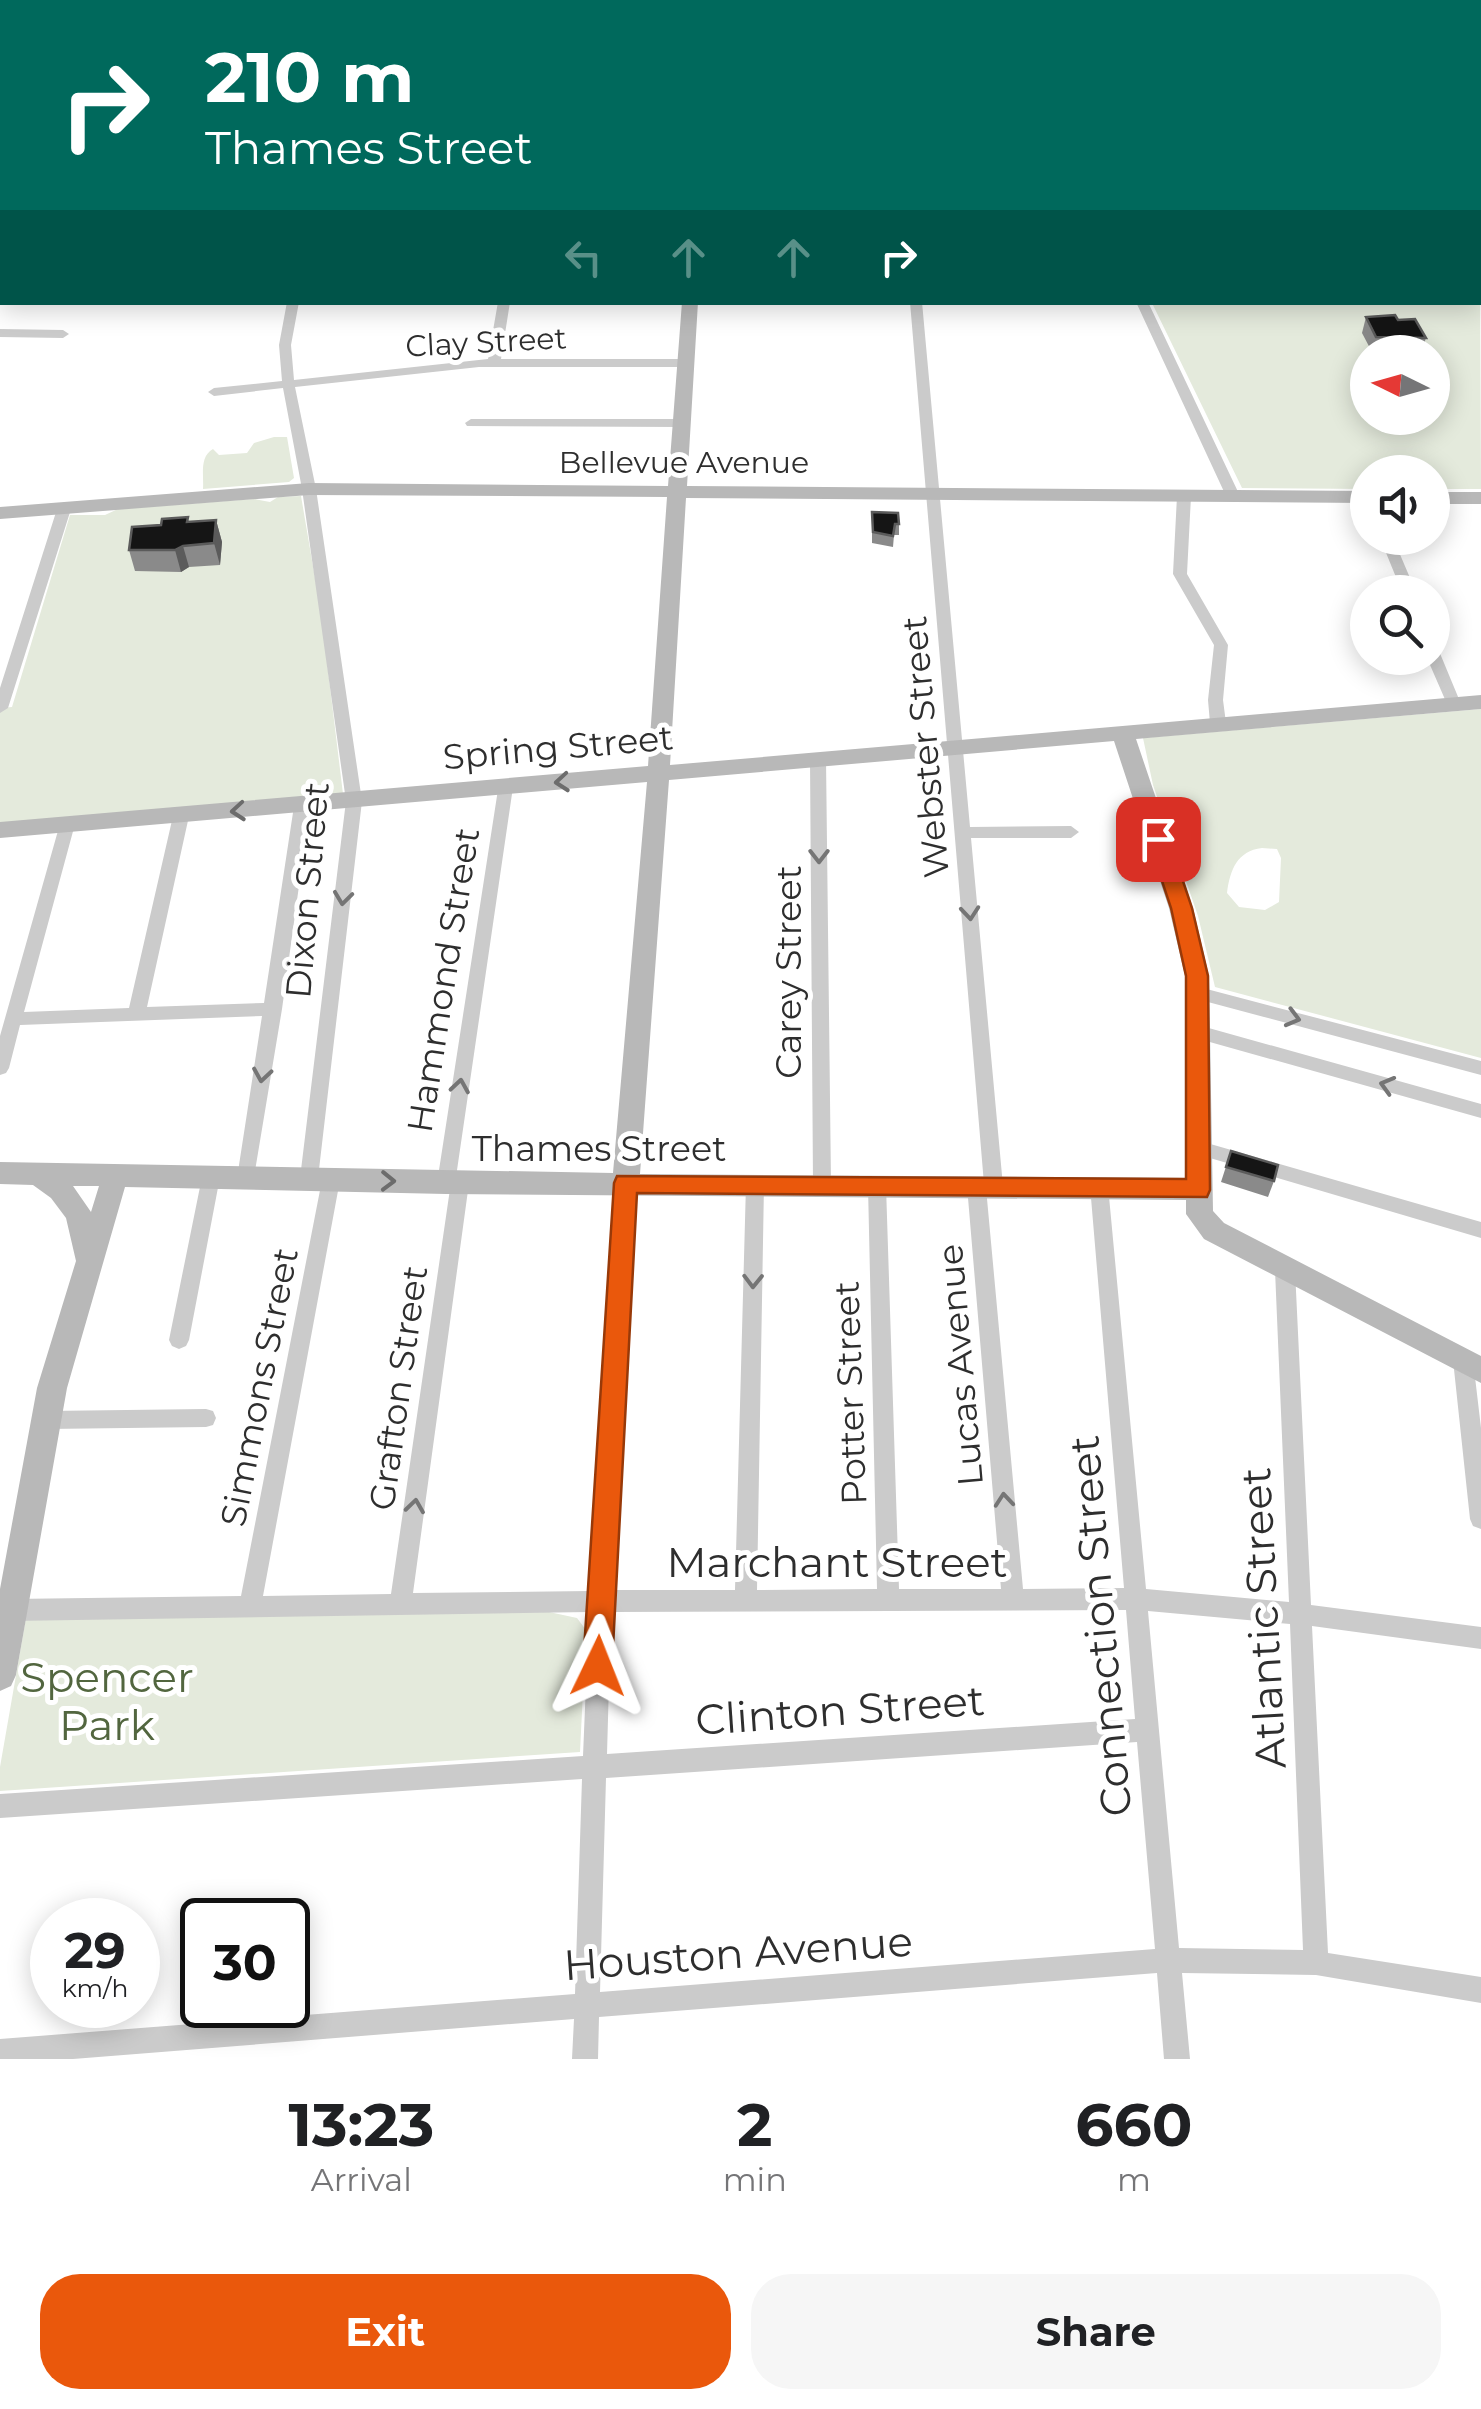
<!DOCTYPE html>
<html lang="en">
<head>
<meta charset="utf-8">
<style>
	:root { --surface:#fff; --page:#f6f6f6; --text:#202124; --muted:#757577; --accent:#ea580c }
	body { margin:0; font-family:Montserrat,sans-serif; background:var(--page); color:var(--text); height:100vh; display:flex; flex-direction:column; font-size:38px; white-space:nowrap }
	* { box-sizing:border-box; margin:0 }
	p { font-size:32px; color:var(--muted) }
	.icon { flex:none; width:55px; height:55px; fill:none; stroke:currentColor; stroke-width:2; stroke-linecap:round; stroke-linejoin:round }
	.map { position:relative; height:2059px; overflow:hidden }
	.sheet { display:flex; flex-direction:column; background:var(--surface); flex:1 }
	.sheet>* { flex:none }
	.hud { position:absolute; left:0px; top:0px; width:1482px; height:305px; box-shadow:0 5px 25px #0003; background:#00695c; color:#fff; overflow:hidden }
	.needle { width:65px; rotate:275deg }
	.buttons { position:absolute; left:1350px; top:335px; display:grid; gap:20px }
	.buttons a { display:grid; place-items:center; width:100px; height:100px; border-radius:50%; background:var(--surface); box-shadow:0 5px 25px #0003; font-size:50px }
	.speed { position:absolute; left:30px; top:1898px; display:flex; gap:20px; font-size:50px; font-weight:700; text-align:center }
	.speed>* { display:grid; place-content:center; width:130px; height:130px; border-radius:50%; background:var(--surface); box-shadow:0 5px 25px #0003; line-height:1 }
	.speed small { font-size:25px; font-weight:400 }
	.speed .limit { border:5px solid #111; border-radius:15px; background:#fff; color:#111 }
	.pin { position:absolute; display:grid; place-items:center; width:85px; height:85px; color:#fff; margin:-42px; border-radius:20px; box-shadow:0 5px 15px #0006 }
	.me { position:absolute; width:110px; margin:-55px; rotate:2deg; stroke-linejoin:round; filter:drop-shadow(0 0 8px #0008) }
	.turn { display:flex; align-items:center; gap:35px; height:210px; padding:0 40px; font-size:45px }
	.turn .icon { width:130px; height:130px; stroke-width:2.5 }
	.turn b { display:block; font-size:70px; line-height:85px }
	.lanes { display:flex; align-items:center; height:95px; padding:0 40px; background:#0003; justify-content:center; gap:50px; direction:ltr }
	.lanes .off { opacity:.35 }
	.eta { display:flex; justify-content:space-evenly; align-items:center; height:170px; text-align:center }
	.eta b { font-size:60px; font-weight:700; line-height:70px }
	.button { display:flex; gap:20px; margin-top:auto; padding:20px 40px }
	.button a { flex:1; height:115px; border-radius:40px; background:var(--accent); color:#fff; font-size:40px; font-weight:700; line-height:115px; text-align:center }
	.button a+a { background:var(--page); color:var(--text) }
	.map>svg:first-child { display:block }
	.green { fill:#e4eadc; fill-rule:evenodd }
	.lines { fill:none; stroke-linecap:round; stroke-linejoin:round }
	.street { fill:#cbcbcb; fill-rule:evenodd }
	.secondary { fill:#b8b8b8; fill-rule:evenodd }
	.wall { fill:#8a8a8a }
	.shaded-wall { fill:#5b5b5b }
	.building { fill:#151515; stroke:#5b5b5b; stroke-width:2.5 }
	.oneway { stroke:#6c6c6c }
	.oneway2 { stroke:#757575 }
	.route { fill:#ea580c; stroke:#983908; stroke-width:2.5 }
	.labels { text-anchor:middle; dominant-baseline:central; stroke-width:10; stroke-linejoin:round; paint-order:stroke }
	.far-street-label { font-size:30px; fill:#2e2e2e; stroke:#fff }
	.street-label { font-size:35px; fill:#2e2e2e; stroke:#fff }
	.near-street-label { font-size:42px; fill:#2e2e2e; stroke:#fff }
	.near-park-label { font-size:42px; fill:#52663f; stroke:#fff }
</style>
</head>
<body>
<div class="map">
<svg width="1481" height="2059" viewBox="0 0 1481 2059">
	<rect width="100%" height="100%" fill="#fff"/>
	<!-- green -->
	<path class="green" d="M1480 264 1481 489H1433L1432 472H1368L1367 489 1242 488 1152 303 1480 302ZM1368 352H1432V418H1368Z
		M274 437H287L294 478 289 482 203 489C204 475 199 457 213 449L219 455 247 453 254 443Z
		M301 496 321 613 343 794 0 823V708L12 707 70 515H105L118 509 254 499 270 502 278 497Z
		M1481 709V1058L1215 987 1198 916 1153 785 1143 738ZM1262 848 1277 849 1281 858 1279 902 1265 910 1239 907 1227 893C1230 870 1237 851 1262 848Z
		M549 1612 577 1618 586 1630 580 1752 0 1791V1767L26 1618Z"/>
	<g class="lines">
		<!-- street -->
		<path class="street" d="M522 0H597L599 2H526Z
			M886 0H896L897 2H888Z
			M1053 0V2H1044L1045 0Z
			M1350 0H1360L1361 2H1352Z
			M0 30H2V36H0Z
			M0 136H2V145H0Z
			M1480 146H1481V152H1480Z
			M0 218H2V226H0Z
			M1480 243H1481V250H1480Z
			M2 290V299L0 300V291Z
			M287 302H299L291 345 294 380 488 359 498 302H510L501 359H686L692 363 686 367H479L295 387 316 489 362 801 318 1178 316 1183 309 1186 302 1183 300 1178 346 801 302 489 283 388 214 396 208 392 214 388 282 381 279 345Z
			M910 302H922L970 827 1071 826 1079 832 1071 838H971L1003 1186 1001 1191 994 1194 986 1188 1023 1589 1124 1588 1090 1186 1092 1181 1099 1178 1106 1181 1108 1186 1146 1589 1289 1602 1275 1270 1278 1264 1285 1262 1292 1264 1295 1270 1311 1605 1481 1627V1649L1312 1626 1328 1953 1481 1977V2003L1316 1975 1182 1973 1190 2059H1164L1157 1973 599 2017 598 2059H572L574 2019 73 2059H0V2039L575 1994 582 1779 0 1818V1794L583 1756 589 1612 11 1621 3 1618 0 1610 3 1602 11 1599 241 1596 322 1180 324 1175 331 1172 338 1175 340 1180 263 1596 391 1594 450 1189 439 1188 437 1183 499 783 505 782 513 787 456 1177 467 1178 469 1183 413 1593 590 1591 617 1183 619 1178 626 1175 633 1178 635 1183 612 1590H735L746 1184 748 1179 755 1176 762 1179 764 1184 757 1590 877 1589 868 1186 870 1181 877 1178 884 1181 886 1186 899 1589H1001L967 1186 969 1181 976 1178 984 1184ZM1126 1610 1135 1719 607 1754 611 1612ZM1148 1611 1290 1624 1303 1950 1179 1948ZM1137 1742 1155 1949 600 1992 606 1778Z
			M1136 302H1148L1240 496 1238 499H1228L1226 496Z
			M0 329 63 330 69 334 63 338 0 337Z
			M471 419H682L688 423 682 427 467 426 465 423Z
			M1184 492 1191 496 1187 574 1228 645 1223 700 1226 723 1218 728 1210 723 1208 700 1214 645 1173 574 1177 496Z
			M64 505 71 509 8 708 0 713V688L57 509Z
			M1380 538H1393L1416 592H1402Z
			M1432 647 1439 651 1461 704 1459 707H1449L1447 704 1427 658H1432Z
			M818 754 826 759 831 1184 829 1189 822 1192 815 1189 813 1184 810 759Z
			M302 801 310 806 282 1009 253 1183 246 1186 239 1183 237 1178 262 1016 20 1025 9 1068 6 1073 0 1075V1036L61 820 67 818 75 824 24 1012 129 1008 173 816 181 811 189 816 147 1007 264 1003 294 806Z
			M1199 987 1481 1061V1075L1193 998 1190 993 1193 988Z
			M1198 1025 1481 1104V1118L1192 1037 1189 1032 1192 1027Z
			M1200 1141 1481 1222V1238L1193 1153 1191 1148 1193 1143Z
			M211 1169 218 1172 220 1177 189 1340 186 1346 179 1349 172 1346 169 1340 202 1177 204 1172Z
			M1463 1351 1470 1354 1473 1360 1481 1428V1529L1473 1526 1470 1519 1453 1360 1456 1354Z
			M206 1409 213 1411 216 1418 213 1425 206 1427 47 1429 40 1427 37 1420 40 1413 47 1411Z"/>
		<!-- secondary -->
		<path class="secondary" d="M0 103H2V111H0Z
			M682 302H698L687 486 1368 491V503L686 498 670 765 1481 695V709L1136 739 1193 908 1209 976 1213 1211 1224 1223 1481 1356V1383L1204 1239 1186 1214V1200L446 1194 125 1187 67 1388 16 1675 11 1686 0 1691V1589L37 1388 76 1261 66 1218 51 1198 33 1185 0 1184V1162L613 1173 647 782 0 838V822L648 766 667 497 309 495 0 519V507L309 483 668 486ZM1114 741 1169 908 1185 976 1186 1178 640 1174 669 780ZM73 1186H99L91 1212Z
			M1432 492H1481V504H1432Z"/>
	</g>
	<!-- wall -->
	<path class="wall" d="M936 0H993L991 2H936Z
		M1250 0H1290V2H1251Z
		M1292 0H1344L1343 2H1292Z
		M1366 317 1426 338 1421 352H1372L1362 333Z
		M872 512 899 524V535H894L893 547 872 543Z
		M216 520 222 542 220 565 189 567 181 572 135 571 129 550 189 522Z
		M1231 1151 1274 1181 1268 1197 1221 1182Z"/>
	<!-- shaded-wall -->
	<path class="shaded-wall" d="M216 520 222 542 220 565 214 543Z
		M183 546 189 567 181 572 175 550Z"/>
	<!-- building -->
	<path class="building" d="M1271 0H1290V2H1274Z
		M1293 0H1321L1319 2H1293Z
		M1480 43H1481V78H1480Z
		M1395 315 1398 320 1415 319 1426 338 1376 337 1366 317Z
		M872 512 898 513 899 524H895L893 536 873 532Z
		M188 517 187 522 216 520 214 543 183 546 175 550H129L132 527 161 525 162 519Z
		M1231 1151 1278 1165 1274 1181 1226 1167Z"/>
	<!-- one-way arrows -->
	<defs><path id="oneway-chevron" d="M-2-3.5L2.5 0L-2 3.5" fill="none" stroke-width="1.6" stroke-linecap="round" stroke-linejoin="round" transform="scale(2.5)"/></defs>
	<g class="oneway">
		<use href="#oneway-chevron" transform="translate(562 782) rotate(175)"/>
		<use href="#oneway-chevron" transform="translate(238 811) rotate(175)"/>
		<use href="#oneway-chevron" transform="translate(388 1181) rotate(1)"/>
	</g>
	<g class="oneway2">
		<use href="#oneway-chevron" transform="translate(819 856) rotate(90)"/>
		<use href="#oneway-chevron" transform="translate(343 898) rotate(97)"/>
		<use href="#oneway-chevron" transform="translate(970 913) rotate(85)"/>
		<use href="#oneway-chevron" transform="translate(1293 1018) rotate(15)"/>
		<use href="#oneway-chevron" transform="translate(262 1075) rotate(99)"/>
		<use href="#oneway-chevron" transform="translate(1387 1085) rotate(-164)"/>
		<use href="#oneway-chevron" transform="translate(460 1086) rotate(-81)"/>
		<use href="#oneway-chevron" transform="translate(753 1281) rotate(91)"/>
		<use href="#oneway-chevron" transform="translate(1004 1500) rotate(-95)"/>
		<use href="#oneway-chevron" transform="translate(415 1506) rotate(-82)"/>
	</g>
	<!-- route -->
	<path class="route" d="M1158 832 1169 839 1192 908 1208 976 1210 1190 1207 1197 637 1193 612 1666 608 1677 598 1681 587 1677 583 1666 614 1183 617 1176 1186 1179V976L1171 908 1148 839Z"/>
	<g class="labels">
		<!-- far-street labels -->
		<g class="far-street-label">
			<text transform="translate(486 342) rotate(-3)">Clay Street</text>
			<text x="684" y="462">Bellevue Avenue</text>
		</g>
		<!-- street labels -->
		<g class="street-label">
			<text transform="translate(558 747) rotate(-5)">Spring Street</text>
			<text transform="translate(925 747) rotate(-95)">Webster Street</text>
			<text transform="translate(307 890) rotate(-85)">Dixon Street</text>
			<text transform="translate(788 972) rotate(-90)">Carey Street</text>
			<text transform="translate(443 980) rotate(-81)">Hammond Street</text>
			<text x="599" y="1148">Thames Street</text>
			<text transform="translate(960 1365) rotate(-95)">Lucas Avenue</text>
			<text transform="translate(259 1387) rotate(-79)">Simmons Street</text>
			<text transform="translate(398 1388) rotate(-82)">Grafton Street</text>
			<text transform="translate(850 1393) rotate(-92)">Potter Street</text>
		</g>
		<!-- near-street labels -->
		<g class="near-street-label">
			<text x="837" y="1562">Marchant Street</text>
			<text transform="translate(1263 1618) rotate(-93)">Atlantic Street</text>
			<text transform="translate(1100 1626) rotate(-95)">Connection Street</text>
			<text transform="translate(840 1710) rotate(-4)">Clinton Street</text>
			<text transform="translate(738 1953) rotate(-4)">Houston Avenue</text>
		</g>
		<!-- near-park labels -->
		<g class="near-park-label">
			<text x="107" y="1677">Spencer<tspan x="107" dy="48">Park</tspan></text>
		</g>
	</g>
</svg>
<div class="buttons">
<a><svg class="needle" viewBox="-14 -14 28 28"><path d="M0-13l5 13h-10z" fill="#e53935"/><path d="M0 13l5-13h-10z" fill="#757577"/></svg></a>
<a><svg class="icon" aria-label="sound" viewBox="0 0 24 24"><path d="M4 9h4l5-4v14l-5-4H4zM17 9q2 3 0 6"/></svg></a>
<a><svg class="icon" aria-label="search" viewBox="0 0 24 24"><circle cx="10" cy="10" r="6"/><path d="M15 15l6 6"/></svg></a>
</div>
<div class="speed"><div>29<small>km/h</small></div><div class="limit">30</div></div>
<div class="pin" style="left:1158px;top:839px;background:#d93025"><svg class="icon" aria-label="arrive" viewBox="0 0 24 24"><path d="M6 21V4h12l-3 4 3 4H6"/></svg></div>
<svg class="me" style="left:598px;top:1666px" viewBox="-20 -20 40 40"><path d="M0-17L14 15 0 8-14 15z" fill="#ea580c" stroke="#fff" stroke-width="4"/></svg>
<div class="hud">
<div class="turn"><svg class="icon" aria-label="right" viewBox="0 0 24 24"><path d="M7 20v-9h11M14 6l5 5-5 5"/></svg><div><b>210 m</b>Thames Street</div></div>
<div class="lanes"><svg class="icon off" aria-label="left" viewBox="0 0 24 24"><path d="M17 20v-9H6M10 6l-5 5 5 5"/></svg><svg class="icon off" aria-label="ahead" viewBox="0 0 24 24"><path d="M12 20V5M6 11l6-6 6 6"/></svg><svg class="icon off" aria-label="ahead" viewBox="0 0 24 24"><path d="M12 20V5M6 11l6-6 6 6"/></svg><svg class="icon" aria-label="right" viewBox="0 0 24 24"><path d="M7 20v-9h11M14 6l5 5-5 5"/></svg></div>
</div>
</div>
<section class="sheet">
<div class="eta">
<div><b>13:23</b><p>Arrival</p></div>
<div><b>2</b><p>min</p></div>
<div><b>660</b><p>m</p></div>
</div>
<div class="button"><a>Exit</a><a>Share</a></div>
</section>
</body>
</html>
